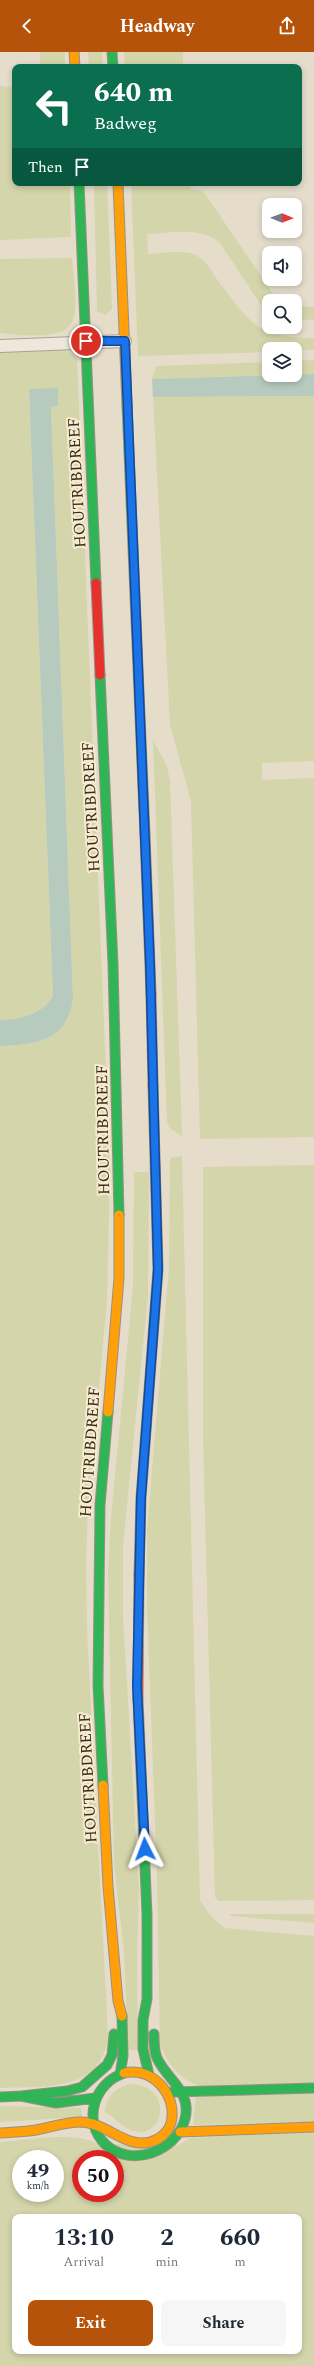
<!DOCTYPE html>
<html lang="en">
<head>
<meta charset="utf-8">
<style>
	:root { --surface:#fff; --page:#f6f6f7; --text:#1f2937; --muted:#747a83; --accent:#b45309 }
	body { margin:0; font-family:Spectral,serif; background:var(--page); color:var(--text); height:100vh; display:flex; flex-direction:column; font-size:15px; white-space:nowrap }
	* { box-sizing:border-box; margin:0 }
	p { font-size:13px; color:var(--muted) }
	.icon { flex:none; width:22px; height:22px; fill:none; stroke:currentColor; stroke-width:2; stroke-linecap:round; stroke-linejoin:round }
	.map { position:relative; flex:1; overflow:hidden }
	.panel { position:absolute; left:12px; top:2162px; width:290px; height:140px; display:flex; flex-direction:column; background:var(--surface); border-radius:8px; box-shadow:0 2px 6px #0003 }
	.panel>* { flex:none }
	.top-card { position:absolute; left:12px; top:12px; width:290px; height:122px; border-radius:8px; box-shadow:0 2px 6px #0003; background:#0b6e4f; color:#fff; overflow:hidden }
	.needle { width:26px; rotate:91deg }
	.fabs { position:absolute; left:262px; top:146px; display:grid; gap:8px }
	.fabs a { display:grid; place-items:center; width:40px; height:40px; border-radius:8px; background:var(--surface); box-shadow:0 2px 6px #0003; font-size:20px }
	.speed { position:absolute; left:12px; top:2098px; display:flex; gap:8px; font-size:20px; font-weight:700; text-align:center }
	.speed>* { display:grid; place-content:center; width:52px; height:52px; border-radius:50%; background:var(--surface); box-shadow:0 2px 6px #0003; line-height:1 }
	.speed small { font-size:10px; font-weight:400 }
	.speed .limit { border:6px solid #d22; background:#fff; color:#111 }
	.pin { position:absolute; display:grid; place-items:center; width:34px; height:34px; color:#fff; margin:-17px; border:2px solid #fff; border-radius:50%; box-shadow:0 1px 4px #0007 }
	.me { position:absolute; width:44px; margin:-22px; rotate:357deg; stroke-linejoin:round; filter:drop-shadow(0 0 3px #0008) }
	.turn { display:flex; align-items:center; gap:14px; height:84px; padding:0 16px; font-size:18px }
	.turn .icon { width:52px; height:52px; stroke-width:2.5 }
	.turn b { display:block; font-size:28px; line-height:34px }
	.then { display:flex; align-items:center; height:38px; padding:0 16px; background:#0003; gap:8px; font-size:15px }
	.eta { display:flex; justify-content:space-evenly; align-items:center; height:68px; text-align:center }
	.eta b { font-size:24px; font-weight:700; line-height:28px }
	.button { display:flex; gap:8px; margin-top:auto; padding:8px 16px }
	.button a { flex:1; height:46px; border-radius:8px; background:var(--accent); color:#fff; font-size:16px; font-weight:700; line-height:46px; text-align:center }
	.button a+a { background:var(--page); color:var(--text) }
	header { display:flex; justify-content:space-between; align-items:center; height:52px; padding:0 16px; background:var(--accent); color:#fff; font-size:18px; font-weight:700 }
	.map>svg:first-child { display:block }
	.green { fill:#d4d5ab; fill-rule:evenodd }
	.water { fill:#b6cabe }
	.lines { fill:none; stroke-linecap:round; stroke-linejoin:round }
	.street-casing { stroke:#aaa294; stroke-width:14 }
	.fast-casing { stroke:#999184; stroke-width:11 }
	.slow-casing { stroke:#999184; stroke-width:11 }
	.jam-casing { stroke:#999184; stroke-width:11 }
	.street { stroke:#ede7dc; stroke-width:12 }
	.fast { stroke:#30b455; stroke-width:9 }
	.slow { stroke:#ff9f0a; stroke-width:9 }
	.jam { stroke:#e5322d; stroke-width:9 }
	.route-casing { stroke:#114b97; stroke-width:10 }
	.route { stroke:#1a73e8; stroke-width:7 }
	.labels { text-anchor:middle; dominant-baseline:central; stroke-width:4; stroke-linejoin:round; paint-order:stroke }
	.street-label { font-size:16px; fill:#382a1c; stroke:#f7eccf }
</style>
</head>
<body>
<header><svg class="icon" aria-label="back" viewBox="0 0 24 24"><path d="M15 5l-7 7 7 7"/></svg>Headway<svg class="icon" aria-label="share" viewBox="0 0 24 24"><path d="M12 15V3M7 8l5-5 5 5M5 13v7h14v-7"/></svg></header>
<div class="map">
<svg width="314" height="2314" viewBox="0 0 314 2314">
	<rect width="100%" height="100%" fill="#e5ddca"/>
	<!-- green -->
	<path class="green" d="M40 0H65V15H40Z
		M88 0H102L103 15H89Z
		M124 0H183V15H125Z
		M0 34 15 36V131H70L71 185 0 188Z
		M94 131H107L112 257 105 263 97 259Z
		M131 131H188L191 137 203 139 278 249H269V258L261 253 220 191C201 174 171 181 147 182L148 202C163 202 186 196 199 205 206 209 212 220 216 226 249 269 255 286 314 286V298L269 297V300L138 304Z
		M72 206C73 222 79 256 72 270 64 289 17 283 0 281V207Z
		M295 254 314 255V268L295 267Z
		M0 297 66 298 77 306 110 1120 107 1248 88 1454 86 1509 87 1578 108 1984C102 2041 43 2034 0 2036V994C36 992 66 990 73 947L51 355 58 354 29 337 53 944C42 963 21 967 0 968Z
		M314 308V322H295V309Z
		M269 310V323L152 327 156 314Z
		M314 344V709L262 711V728L314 726V1085L200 1087 191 749 170 673 153 345Z
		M153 688 167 714 170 729 182 1084 170 1076 167 1070Z
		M182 1104 200 1848 210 1863 224 1876 314 1884V2031L202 2035C178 2026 171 2016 160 1993L157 1822 147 1557V1478L169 1215 170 1106Z
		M314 1113V1848L219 1849 215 1845 203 1386V1115Z
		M134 1120H149L148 1243 123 1493V1564L139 1836 137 1905 138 1998H128L124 1900 114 1812 108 1521 111 1466 133 1235Z
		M230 1862H314V1871L231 1864Z
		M132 2032C176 2035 163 2091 131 2078 121 2074 114 2065 105 2060 106 2044 117 2034 132 2032Z
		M314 2040V2070L193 2073 196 2045Z
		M0 2054 81 2056 82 2065 0 2070Z
		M314 2080V2314H0V2090C27 2088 75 2079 98 2092L178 2093 190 2086ZM21 2107H55V2141H21ZM81 2107H115V2141H81ZM15 2165H299V2299H15Z"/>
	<!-- water -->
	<path class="water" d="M314 322V344L153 345 152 327Z
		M58 336V354L51 355 73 947C66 990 37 992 0 994V968C21 967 42 963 53 944L29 337Z"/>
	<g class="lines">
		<defs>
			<path id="street" d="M0 294 125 289"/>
			<path id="fast" d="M112 0 113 15
				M79 131 96 531
				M127 353 145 783
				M100 623 113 912 119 1163
				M139 1522 141 1446 158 1217 153 1033
				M138 1647 147 1863V1947L143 1968V1997L149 2023
				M103 1733 98 1633 100 1453 108 1360
				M124 2021C94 2031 82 2069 105 2092 131 2117 177 2099 185 2067 192 2039 167 2028 157 2006 154 1999 154 1990 154 1982
				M120 2023 123 2004 122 1964
				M172 2040 314 2036
				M21 2044 67 2039 82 2035 107 2013 112 2003 114 1982
				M0 2045 21 2044 56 2051 95 2046"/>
			<path id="slow" d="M74 0 75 15
				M118 131 127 353
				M145 783 151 941
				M108 1360 119 1226V1163
				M103 1733 108 1834 118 1949 122 1964
				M180 2080 314 2075
				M0 2081C12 2080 24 2080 36 2078 51 2075 66 2070 81 2070 110 2071 129 2102 158 2087 164 2083 169 2078 171 2071 178 2044 153 2014 124 2021"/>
			<path id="jam" d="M96 531 100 623
				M151 941 153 1033
				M138 1647 139 1522"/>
		</defs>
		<!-- street casing -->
		<use href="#street" class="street-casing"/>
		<!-- fast casing -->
		<use href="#fast" class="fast-casing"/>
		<!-- slow casing -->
		<use href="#slow" class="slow-casing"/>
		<!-- jam casing -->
		<use href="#jam" class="jam-casing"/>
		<!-- street -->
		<use href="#street" class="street"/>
		<!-- fast -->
		<use href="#fast" class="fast"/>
		<!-- slow -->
		<use href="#slow" class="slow"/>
		<!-- jam -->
		<use href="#jam" class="jam"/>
	</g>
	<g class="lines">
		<defs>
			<path id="route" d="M86 289H125L150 912 158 1218 141 1446 137 1634 145 1797"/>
		</defs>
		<!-- route casing -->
		<use href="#route" class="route-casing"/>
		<!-- route -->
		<use href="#route" class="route"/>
	</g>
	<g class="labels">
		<!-- street labels -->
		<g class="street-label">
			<text transform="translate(77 431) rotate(-93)">HOUTRIBDREEF</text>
			<text transform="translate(91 755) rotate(-93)">HOUTRIBDREEF</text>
			<text transform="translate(103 1078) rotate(-91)">HOUTRIBDREEF</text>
			<text transform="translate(90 1400) rotate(-86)">HOUTRIBDREEF</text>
			<text transform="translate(88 1726) rotate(-93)">HOUTRIBDREEF</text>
		</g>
	</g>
</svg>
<div class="fabs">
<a><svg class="needle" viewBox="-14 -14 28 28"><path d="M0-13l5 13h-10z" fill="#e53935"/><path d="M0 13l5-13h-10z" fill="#747a83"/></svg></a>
<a><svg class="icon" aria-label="sound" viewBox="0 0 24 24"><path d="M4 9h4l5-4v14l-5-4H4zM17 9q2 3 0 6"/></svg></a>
<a><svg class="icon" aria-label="search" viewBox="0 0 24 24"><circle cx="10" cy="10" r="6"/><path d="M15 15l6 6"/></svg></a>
<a><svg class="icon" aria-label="layers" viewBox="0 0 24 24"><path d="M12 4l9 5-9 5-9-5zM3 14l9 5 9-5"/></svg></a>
</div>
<div class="speed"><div>49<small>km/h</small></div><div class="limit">50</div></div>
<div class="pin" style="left:86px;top:289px;background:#d93025"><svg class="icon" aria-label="arrive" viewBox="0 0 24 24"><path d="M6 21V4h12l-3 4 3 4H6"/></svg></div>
<svg class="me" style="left:145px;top:1797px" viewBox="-20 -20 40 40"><path d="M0-17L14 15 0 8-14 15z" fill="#1a73e8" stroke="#fff" stroke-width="4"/></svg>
<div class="top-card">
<div class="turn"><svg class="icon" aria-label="left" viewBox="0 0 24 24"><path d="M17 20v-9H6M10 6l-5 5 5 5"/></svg><div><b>640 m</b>Badweg</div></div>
<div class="then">Then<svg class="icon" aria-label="arrive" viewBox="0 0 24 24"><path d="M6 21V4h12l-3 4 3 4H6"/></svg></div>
</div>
<section class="panel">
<div class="eta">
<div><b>13:10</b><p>Arrival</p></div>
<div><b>2</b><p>min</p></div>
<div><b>660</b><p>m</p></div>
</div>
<div class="button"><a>Exit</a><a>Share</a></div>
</section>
</div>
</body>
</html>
